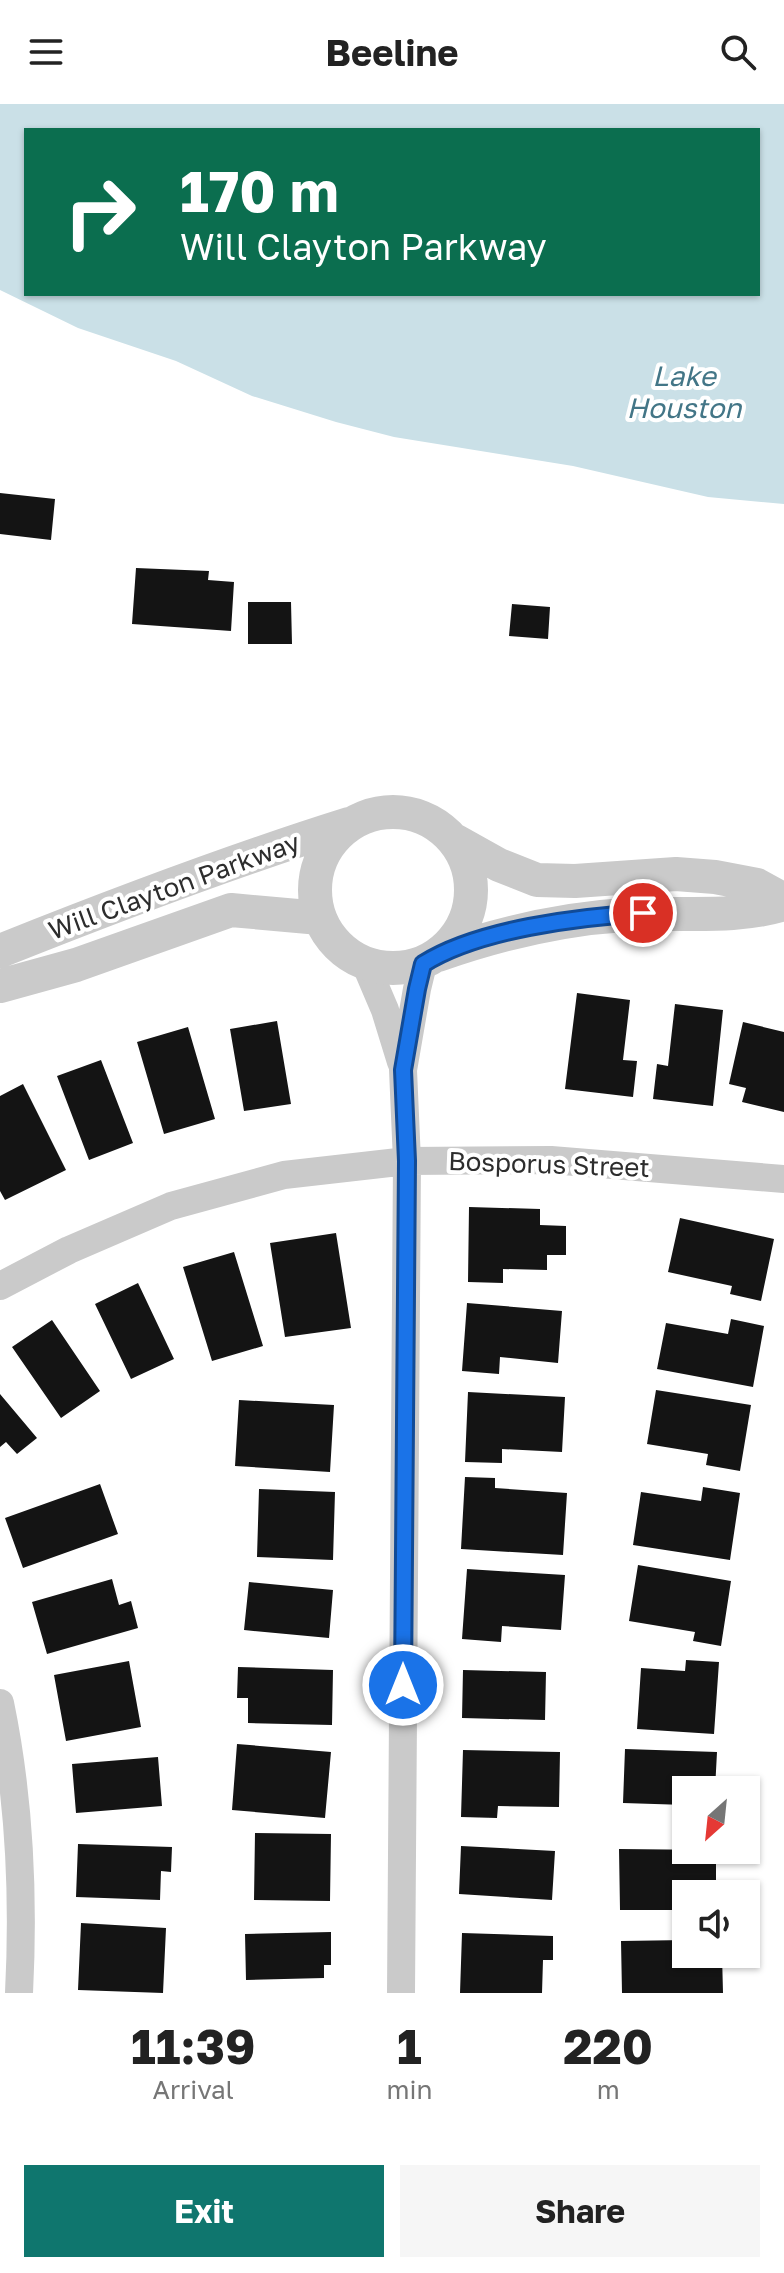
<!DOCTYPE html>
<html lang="en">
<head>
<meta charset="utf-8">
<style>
	:root { --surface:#fff; --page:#f6f6f6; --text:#222; --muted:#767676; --accent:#0f766e }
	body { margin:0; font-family:"Golos Text",sans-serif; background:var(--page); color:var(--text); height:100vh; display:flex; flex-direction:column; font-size:30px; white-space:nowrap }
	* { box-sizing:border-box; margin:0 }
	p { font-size:26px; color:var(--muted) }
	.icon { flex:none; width:44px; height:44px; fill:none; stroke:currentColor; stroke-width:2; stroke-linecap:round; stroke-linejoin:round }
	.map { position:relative; height:1889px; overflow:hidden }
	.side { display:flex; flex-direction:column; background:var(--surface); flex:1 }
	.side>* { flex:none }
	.top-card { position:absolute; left:24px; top:24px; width:736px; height:168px; border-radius:0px; box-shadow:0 2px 6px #0004; background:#0b6e4f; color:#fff; overflow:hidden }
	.needle { width:52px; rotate:207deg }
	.controls { position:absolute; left:672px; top:1672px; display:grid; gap:16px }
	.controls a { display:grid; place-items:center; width:88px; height:88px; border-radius:0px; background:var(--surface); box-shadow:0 2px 6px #0004; font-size:40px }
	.pin { position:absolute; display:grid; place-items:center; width:68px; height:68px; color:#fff; margin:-34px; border:4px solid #fff; border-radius:50%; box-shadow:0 2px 8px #0007 }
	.me { position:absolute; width:88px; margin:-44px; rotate:0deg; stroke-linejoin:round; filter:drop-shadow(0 0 6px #0008) }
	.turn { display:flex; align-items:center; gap:28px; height:168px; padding:0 24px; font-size:36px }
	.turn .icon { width:104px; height:104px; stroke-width:2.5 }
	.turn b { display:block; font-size:56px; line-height:68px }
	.eta { display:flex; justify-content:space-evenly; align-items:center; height:136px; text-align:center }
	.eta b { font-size:48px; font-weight:700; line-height:56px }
	.action { display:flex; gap:16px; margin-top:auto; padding:16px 24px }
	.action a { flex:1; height:92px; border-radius:0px; background:var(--accent); color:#fff; font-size:32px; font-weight:700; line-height:92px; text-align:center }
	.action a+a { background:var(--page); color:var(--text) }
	header { display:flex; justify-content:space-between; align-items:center; height:104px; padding:0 24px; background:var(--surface); font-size:36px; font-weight:700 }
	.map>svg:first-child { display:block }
	.water { fill:#cae0e7; fill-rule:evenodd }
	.building { fill:#141414 }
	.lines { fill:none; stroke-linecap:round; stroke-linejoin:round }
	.minor { stroke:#cacaca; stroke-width:28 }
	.tertiary { stroke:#cacaca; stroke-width:34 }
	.route-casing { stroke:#114b97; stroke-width:20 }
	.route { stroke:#1a73e8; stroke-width:14 }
	.labels { text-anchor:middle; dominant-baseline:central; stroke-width:8; stroke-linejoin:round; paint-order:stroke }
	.street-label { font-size:26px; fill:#2d2d2d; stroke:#fff }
	.water-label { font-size:28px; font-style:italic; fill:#437687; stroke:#fff }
</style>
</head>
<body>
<header><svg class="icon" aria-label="menu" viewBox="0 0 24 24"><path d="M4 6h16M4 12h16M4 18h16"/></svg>Beeline<svg class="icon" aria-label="search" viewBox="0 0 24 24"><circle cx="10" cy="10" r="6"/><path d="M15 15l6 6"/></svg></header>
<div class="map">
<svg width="784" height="1889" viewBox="0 0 784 1889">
	<rect width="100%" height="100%" fill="#fff"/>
	<!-- water -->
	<path class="water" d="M0 0H784V400L708 393 573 362 394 333 336 318 252 292 176 257 78 224 0 186ZM26 26H758V190H26Z"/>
	<!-- building -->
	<path class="building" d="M0 389 55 395 51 436 0 430Z
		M136 464 209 467 208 476 234 478 231 527 132 520Z
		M248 498H291L292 540H248Z
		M512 500 550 503 548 535 509 532Z
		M577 889 630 896 623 956 637 957 633 993 565 985Z
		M675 900 723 906 713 1002 653 995 657 960 668 962Z
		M277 917 291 1000 244 1007 230 925Z
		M743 918 784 928V1008L742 998 746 984 729 980Z
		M188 923 215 1015 164 1030 137 938Z
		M101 956 133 1039 89 1056 57 972Z
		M23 980 66 1066 5 1096 0 1087V992Z
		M469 1103 540 1105V1121L566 1122V1151H547V1166L503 1165V1179L468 1178Z
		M680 1114 774 1135 761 1197 730 1190 732 1182 668 1168Z
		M336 1129 351 1224 285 1233 270 1139Z
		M234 1148 263 1242 212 1257 183 1163Z
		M138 1179 174 1255 131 1275 95 1200Z
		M467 1199 562 1207 558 1259 500 1253 499 1270 462 1267Z
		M731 1215 764 1222 753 1283 657 1265 666 1219 728 1230Z
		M52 1216 100 1287 61 1314 12 1243Z
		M656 1286 751 1301 740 1367 706 1361 708 1350 647 1340Z
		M468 1288 565 1293 562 1348 502 1345V1359L465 1358Z
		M0 1290 37 1334 17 1350 6 1338 0 1343Z
		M239 1296 334 1301 330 1368 235 1362Z
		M465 1373 495 1374V1384L567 1389 563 1451 461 1445Z
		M100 1380 118 1430 23 1464 5 1414Z
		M703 1383 740 1389 730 1456 633 1441 641 1388 701 1397Z
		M259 1385 335 1388 333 1456 257 1453Z
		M638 1461 731 1477 721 1542 693 1537 695 1528 629 1517Z
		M467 1465 565 1471 561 1526 502 1522 501 1538 462 1535Z
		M112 1475 119 1501 131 1497 138 1524 47 1550 32 1498Z
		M249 1478 333 1486 329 1534 244 1526Z
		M686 1556 719 1558 714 1630 637 1625 641 1564 685 1567Z
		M129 1557 141 1623 66 1637 54 1571Z
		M238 1563 333 1566 332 1621 248 1619V1594H237Z
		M463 1566 546 1568 545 1616 462 1614Z
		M237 1640 331 1648 325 1714 232 1706Z
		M625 1645 717 1648 715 1686H686V1701L623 1699Z
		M463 1646 560 1648 559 1703 498 1702 497 1714 461 1713Z
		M158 1653 162 1702 76 1709 72 1660Z
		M255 1729 331 1730 330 1797 254 1796Z
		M78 1740 172 1743 171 1768 161 1767 160 1796 76 1793Z
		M461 1742 555 1747 552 1796 459 1790Z
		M619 1745 716 1746V1790H686V1806H620Z
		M81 1819 166 1824 163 1889 78 1886Z
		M331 1828V1861H324V1874L246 1876 245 1830Z
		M462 1829 553 1832V1856H543L542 1889H460Z
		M686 1836V1850H722L723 1889H622L621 1837Z"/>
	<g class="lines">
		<!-- minor -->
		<path class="minor" d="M365 859 385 906 401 958
			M0 1182 69 1146 171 1102 284 1071 407 1057 551 1056 784 1075
			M0 1599C20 1696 24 1791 19 1889
			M401 1889 407 1057 403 966 417 885 423 860"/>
		<!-- tertiary -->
		<path class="tertiary" d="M315 786a78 78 0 1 1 156 0a78 78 0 1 1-156 0Z
			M456 737 499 761 537 776 575 777 676 770 715 773 757 781 784 796
			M0 847C115 801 231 757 349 720
			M438 851C498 830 560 815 624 811 677 807 734 816 784 800
			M0 882 76 861 231 806 320 814"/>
	</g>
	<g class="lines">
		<defs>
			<path id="route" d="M403 1581 407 1057 403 966 417 885 423 860C478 825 579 813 643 809"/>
		</defs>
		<!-- route casing -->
		<use href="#route" class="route-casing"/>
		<!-- route -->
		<use href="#route" class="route"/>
	</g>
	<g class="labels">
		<!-- street labels -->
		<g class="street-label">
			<text transform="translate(174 782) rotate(-20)">Will Clayton Parkway</text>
			<text transform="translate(549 1060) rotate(2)">Bosporus Street</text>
		</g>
		<!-- water labels -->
		<g class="water-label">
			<text x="684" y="271">Lake<tspan x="684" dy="32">Houston</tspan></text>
		</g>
	</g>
</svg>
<div class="controls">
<a><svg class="needle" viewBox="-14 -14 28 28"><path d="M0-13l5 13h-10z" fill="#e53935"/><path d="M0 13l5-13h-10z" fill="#767676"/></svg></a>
<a><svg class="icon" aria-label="sound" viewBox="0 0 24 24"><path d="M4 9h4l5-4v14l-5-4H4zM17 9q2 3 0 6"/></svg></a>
</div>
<div class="pin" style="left:643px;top:809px;background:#d93025"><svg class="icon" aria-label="arrive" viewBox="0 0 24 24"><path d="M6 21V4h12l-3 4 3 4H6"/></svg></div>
<svg class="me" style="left:403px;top:1581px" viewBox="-20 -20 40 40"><circle r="17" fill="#1a73e8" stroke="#fff" stroke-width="3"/><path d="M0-11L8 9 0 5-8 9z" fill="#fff"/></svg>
<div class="top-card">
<div class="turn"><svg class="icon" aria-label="right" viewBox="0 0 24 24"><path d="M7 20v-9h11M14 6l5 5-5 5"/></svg><div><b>170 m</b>Will Clayton Parkway</div></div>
</div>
</div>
<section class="side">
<div class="eta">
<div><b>11:39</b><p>Arrival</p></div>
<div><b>1</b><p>min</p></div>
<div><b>220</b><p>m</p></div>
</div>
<div class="action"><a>Exit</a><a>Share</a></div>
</section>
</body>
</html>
